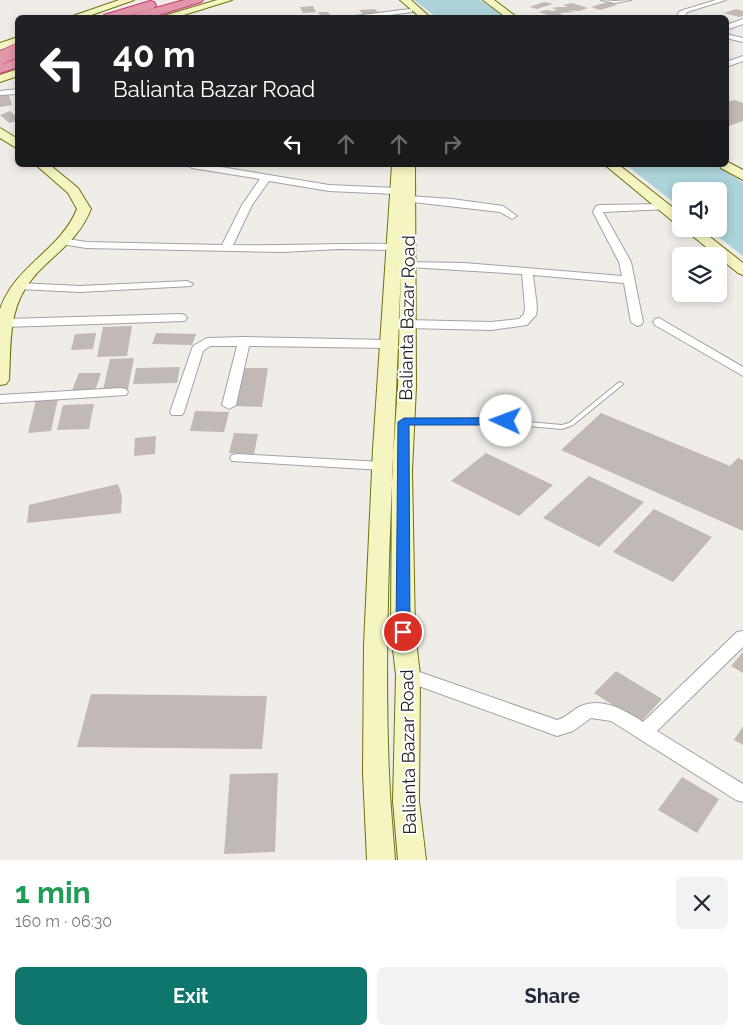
<!DOCTYPE html>
<html lang="en">
<head>
<meta charset="utf-8">
<style>
	:root { --surface:#fff; --page:#f2f2f3; --text:#1f2937; --muted:#747a83; --accent:#0f766e }
	body { margin:0; font-family:Raleway,sans-serif; background:var(--page); color:var(--text); height:100vh; display:flex; flex-direction:column; font-size:19px; white-space:nowrap }
	* { box-sizing:border-box; margin:0 }
	p { font-size:16px; color:var(--muted) }
	.icon { flex:none; width:28px; height:28px; fill:none; stroke:currentColor; stroke-width:2; stroke-linecap:round; stroke-linejoin:round }
	.map { position:relative; height:860px; overflow:hidden }
	.panel { display:flex; flex-direction:column; background:var(--surface); flex:1 }
	.panel>* { flex:none }
	.top-card { position:absolute; left:15px; top:15px; width:714px; height:152px; border-radius:8px; box-shadow:0 2px 8px #0003; background:#202124; color:#fff; overflow:hidden }
	.tools { position:absolute; left:672px; top:182px; display:grid; gap:10px }
	.tools a { display:grid; place-items:center; width:55px; height:55px; border-radius:8px; background:var(--surface); box-shadow:0 2px 8px #0003; font-size:25px }
	.pin { position:absolute; display:grid; place-items:center; width:42px; height:42px; color:#fff; margin:-21px; border:2px solid #fff; border-radius:50%; box-shadow:0 1px 5px #0007 }
	.me { position:absolute; width:55px; margin:-28px; rotate:272deg; stroke-linejoin:round; filter:drop-shadow(0 0 4px #0008) }
	.turn { display:flex; align-items:center; gap:18px; height:105px; padding:0 15px; font-size:22px }
	.turn .icon { width:65px; height:65px; stroke-width:2.5 }
	.turn b { display:block; font-size:35px; line-height:42px }
	.lanes { display:flex; align-items:center; height:48px; padding:0 15px; background:#0003; justify-content:center; gap:25px; direction:ltr }
	.lanes .off { opacity:.35 }
	.round { display:grid; place-items:center; flex:none; width:52px; height:52px; border-radius:8px; background:var(--page) }
	.summary { display:flex; align-items:center; justify-content:space-between; height:85px; padding:0 15px }
	h1 { font-size:30px; font-weight:700; line-height:38px; color:#1e9e55 }
	.button { display:flex; gap:10px; margin-top:auto; padding:10px 15px }
	.button a { flex:1; height:58px; border-radius:8px; background:var(--accent); color:#fff; font-size:20px; font-weight:700; line-height:58px; text-align:center }
	.button a+a { background:var(--page); color:var(--text) }
	.map>svg:first-child { display:block }
	.water { fill:#acd3da }
	.building { fill:#c1b9b5 }
	.lines { fill:none; stroke-linecap:round; stroke-linejoin:round }
	.lane-casing { stroke:#a2a2a2; stroke-width:2 }
	.street-casing { stroke:#a2a2a2; stroke-width:2 }
	.secondary-casing { stroke:#6d720e; stroke-width:2 }
	.highway-casing { stroke:#ce3673; stroke-width:2 }
	.lane { fill:#fff; fill-rule:evenodd }
	.street { fill:#fff; fill-rule:evenodd }
	.secondary { fill:#f5f5c2; fill-rule:evenodd }
	.highway { fill:#e197a9; fill-rule:evenodd }
	.highway-bridge-casing { stroke:#ce3673; stroke-width:14; stroke-linecap:butt }
	.highway-bridge { stroke:#e197a9; stroke-width:13 }
	.route { fill:#1a73e8; stroke:#114b97 }
	.labels { text-anchor:middle; dominant-baseline:central; stroke-width:4; stroke-linejoin:round; paint-order:stroke }
	.street-label { font-size:18px; fill:#212121; stroke:#fff }
</style>
</head>
<body>
<div class="map">
<svg width="743" height="860" viewBox="0 0 743 860">
	<rect width="100%" height="100%" fill="#f0ede8"/>
	<!-- water -->
	<path class="water" d="M414 0H480L506 17H436Z
		M626 165H717L743 183V256L708 229H719V191H681V208Z"/>
	<!-- building -->
	<path class="building" d="M544 2 553 4 537 9 529 7Z
		M608 2 617 5 600 10 591 7Z
		M572 3 588 8 579 11 569 10 574 12 559 13 563 15 555 17 539 12 547 10 552 11 557 10 552 8 558 7H568L563 5Z
		M313 6 316 12 303 13 300 7Z
		M375 9 379 13 363 14 359 10Z
		M736 9 743 11V16L739 17 724 13Z
		M318 12H328L332 18H322Z
		M8 93 12 105 0 107V94Z
		M735 100 743 103V121L726 127V102Z
		M10 111 18 118V121L9 123 0 115Z
		M132 326 127 356 97 357 103 327Z
		M96 333 93 349 71 350 75 334Z
		M156 333 196 334 192 345 152 344Z
		M134 358 128 389 103 390 110 359Z
		M180 367 177 383 133 384 136 368Z
		M239 368H268L262 407 232 406Z
		M79 373H101L94 394 71 393Z
		M58 399 51 431 28 433 36 400Z
		M94 404 89 429 57 430 63 405Z
		M195 411 229 412 224 432 190 431Z
		M601 413 730 466 738 458 743 460V531L561 450Z
		M234 433 258 434 254 454 229 453Z
		M156 436 155 454 134 456 135 438Z
		M486 453 553 485 519 516 451 481Z
		M589 476 644 502 599 547 543 518Z
		M118 484 122 496 121 513 27 523 29 505Z
		M654 509 712 537 673 582 613 552Z
		M743 652V673L731 666Z
		M616 671 662 699 640 723 594 693Z
		M91 694 267 696 262 749 77 747Z
		M743 726V745L734 740Z
		M278 773 275 852 224 854 230 774Z
		M682 777 719 799 697 833 658 810Z"/>
	<g class="lines">
		<defs>
			<path id="lane" d="M601 0 615 1 631 0 615 3Z
				M620 382 623 384 622 385 573 425 562 429 484 422 407 423 404 421 407 419 484 418 562 425 569 423 618 383Z"/>
			<path id="street" d="M716 0H726L687 12 683 18H676L679 12 683 10Z
				M410 9 412 10V12L367 18H338Z
				M743 19V24L726 30V25Z
				M726 34 743 38V42L726 38Z
				M743 56V61L726 67V62Z
				M18 89V94L0 95V91Z
				M187 165H209L329 185 396 188 401 191 396 194 329 191 269 181 252 205 233 245C286 246 340 243 393 244L398 247 393 250 338 249 283 252 86 248 62 244 57 241 62 238 86 242 222 245 242 205 260 179 192 168Z
				M408 196 452 199 503 206 517 216 512 219 500 212 404 201V197Z
				M664 204 668 205V209L603 212 631 262 643 322 641 325 637 326 631 322 624 283 533 275 537 307 536 315 527 325 491 330 407 328 401 324 407 320 491 322 519 319 524 314 525 307 522 274 409 267 403 264 405 262 464 263 622 276 619 262 593 212 596 206 600 205Z
				M187 281 193 284 191 286 80 292 19 289 13 286 19 283 80 286Z
				M181 314 185 315 187 318 185 321 5 327 0 324 1 320 5 319Z
				M659 318 743 367V376L655 325 653 322 655 319Z
				M244 337 389 340 395 344 389 348 249 346 236 405 229 409 222 405 237 346H210L203 351 184 412 182 415H172L170 412 193 346 207 338Z
				M121 388 126 389 128 392 126 395 0 403V395Z
				M237 454 382 462 387 463 389 466 387 469 382 470 232 461 230 458 232 455Z
				M743 631V647L657 731 743 784V802L736 800 611 721 591 718 573 731 557 736 402 680 399 675 402 670 408 668 557 720C566 718 572 710 581 706 602 697 625 710 643 722L737 632Z"/>
			<path id="secondary" d="M119 0H134L83 18H67Z
				M217 0H232L174 18H157Z
				M400 0H411L431 18H421Z
				M483 0H494L518 18H507Z
				M18 37V44L0 50V43Z
				M18 69V76L0 82V75Z
				M0 128 18 139V149L0 138Z
				M726 161 743 170V180L721 168 720 165H726Z
				M36 165H50L78 188 91 209C76 247 44 258 25 289 8 316 11 350 9 380L6 384 0 385V309C16 264 60 251 77 209L68 193Z
				M392 165H415L416 387 412 471 415 632 420 675 419 801 426 860H398L393 801 396 675 391 632 392 471 398 387 401 264C396 434 382 604 389 773 390 802 393 831 395 860H367L363 773 364 645 373 449Z
				M605 165H619L681 214V225L676 224Z
				M684 229H700L743 263V275L738 273Z"/>
			<path id="highway" d="M184 0H203L201 2 149 18H128L130 15Z
				M150 1 154 2 156 5 154 8 122 18H102L104 15Z
				M18 58V67L0 73V64Z"/>
		</defs>
		<!-- lane casing -->
		<use href="#lane" class="lane-casing"/>
		<!-- street casing -->
		<use href="#street" class="street-casing"/>
		<!-- secondary casing -->
		<use href="#secondary" class="secondary-casing"/>
		<!-- highway casing -->
		<use href="#highway" class="highway-casing"/>
		<!-- lane -->
		<use href="#lane" class="lane"/>
		<!-- street -->
		<use href="#street" class="street"/>
		<!-- secondary -->
		<use href="#secondary" class="secondary"/>
		<!-- highway -->
		<use href="#highway" class="highway"/>
		<defs>
			<path id="highway-bridge" d="M0 58 18 50"/>
		</defs>
		<!-- highway-bridge casing -->
		<use href="#highway-bridge" class="highway-bridge-casing"/>
		<!-- highway-bridge -->
		<use href="#highway-bridge" class="highway-bridge"/>
	</g>
	<!-- route -->
	<path class="route" d="M404 418H506L511 421 506 425H409L410 632 408 635 403 637 398 635 396 632 398 422Z"/>
	<g class="labels">
		<!-- street labels -->
		<g class="street-label">
			<text transform="translate(407 318) rotate(-89)">Balianta Bazar Road</text>
			<text transform="translate(408 752) rotate(-91)">Balianta Bazar Road</text>
		</g>
	</g>
</svg>
<div class="tools">
<a><svg class="icon" aria-label="sound" viewBox="0 0 24 24"><path d="M4 9h4l5-4v14l-5-4H4zM17 9q2 3 0 6"/></svg></a>
<a><svg class="icon" aria-label="layers" viewBox="0 0 24 24"><path d="M12 4l9 5-9 5-9-5zM3 14l9 5 9-5"/></svg></a>
</div>
<div class="pin" style="left:403px;top:632px;background:#d93025"><svg class="icon" aria-label="arrive" viewBox="0 0 24 24"><path d="M6 21V4h12l-3 4 3 4H6"/></svg></div>
<svg class="me" style="left:506px;top:421px" viewBox="-20 -20 40 40"><circle r="19" fill="#fff"/><path d="M0-13L10 11 0 6-10 11z" fill="#1a73e8"/></svg>
<div class="top-card">
<div class="turn"><svg class="icon" aria-label="left" viewBox="0 0 24 24"><path d="M17 20v-9H6M10 6l-5 5 5 5"/></svg><div><b>40 m</b>Balianta Bazar Road</div></div>
<div class="lanes"><svg class="icon" aria-label="left" viewBox="0 0 24 24"><path d="M17 20v-9H6M10 6l-5 5 5 5"/></svg><svg class="icon off" aria-label="ahead" viewBox="0 0 24 24"><path d="M12 20V5M6 11l6-6 6 6"/></svg><svg class="icon off" aria-label="ahead" viewBox="0 0 24 24"><path d="M12 20V5M6 11l6-6 6 6"/></svg><svg class="icon off" aria-label="right" viewBox="0 0 24 24"><path d="M7 20v-9h11M14 6l5 5-5 5"/></svg></div>
</div>
</div>
<section class="panel">
<div class="summary"><div><h1>1 min</h1><p>160 m · 06:30</p></div><a class="round"><svg class="icon" aria-label="close" viewBox="0 0 24 24"><path d="M6 6l12 12M18 6L6 18"/></svg></a></div>
<div class="button"><a>Exit</a><a>Share</a></div>
</section>
</body>
</html>
